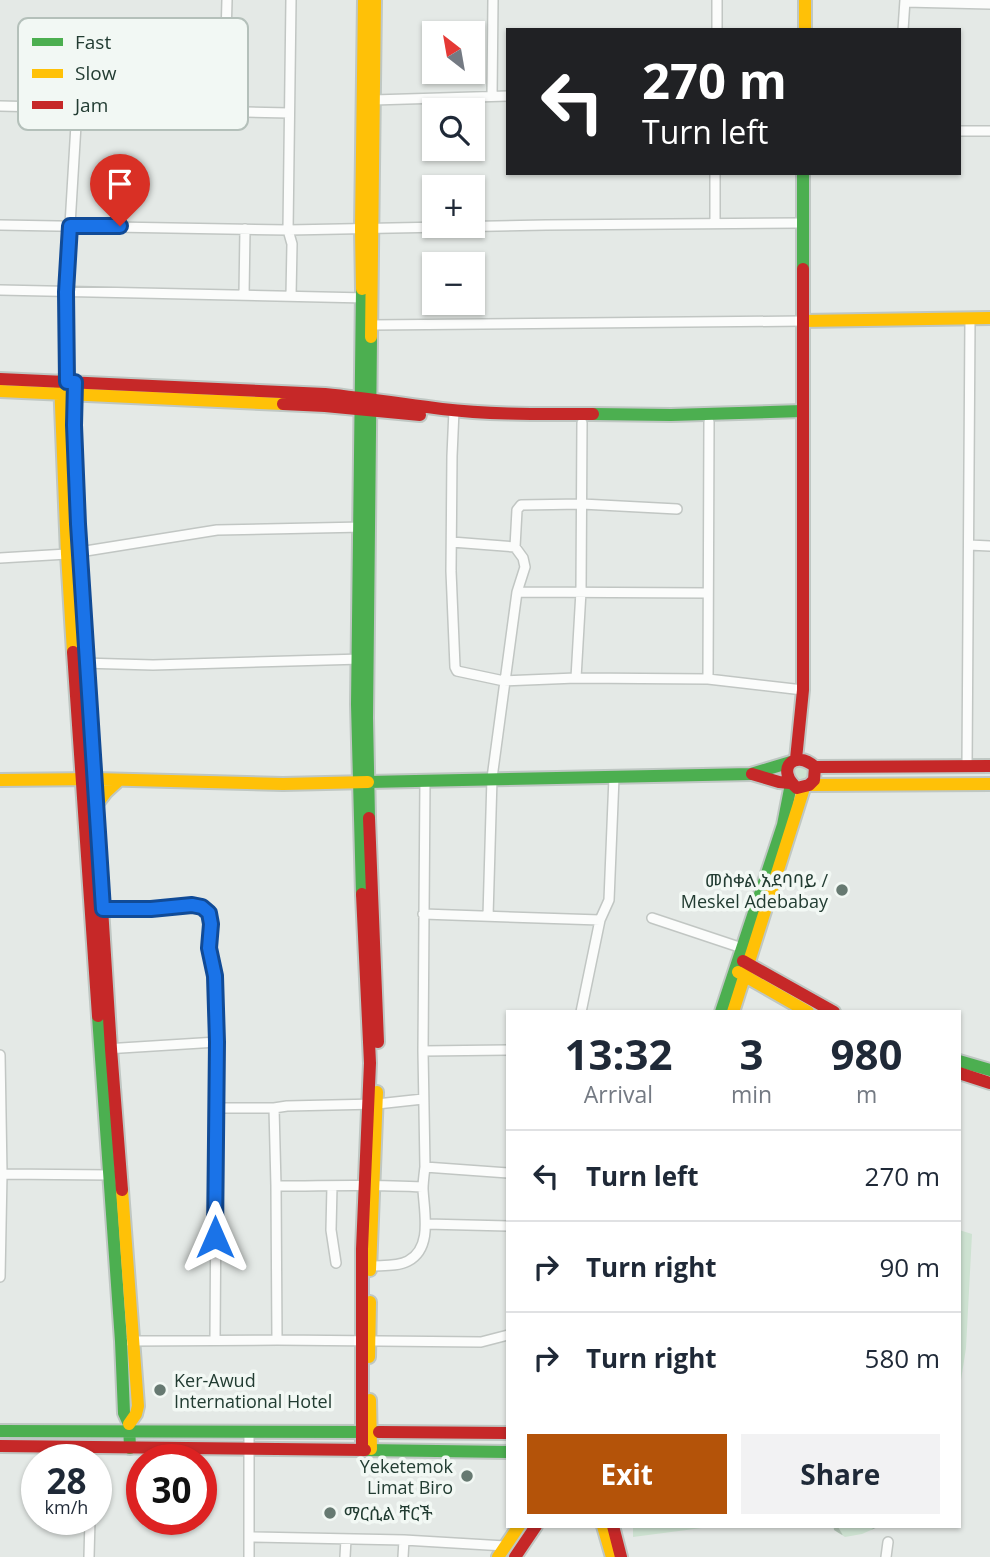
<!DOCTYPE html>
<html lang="en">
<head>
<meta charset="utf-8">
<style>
	:root { --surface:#fff; --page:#f2f2f3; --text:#1f2937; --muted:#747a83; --line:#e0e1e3; --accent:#b45309 }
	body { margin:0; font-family:"Open Sans","Noto Sans Ethiopic",sans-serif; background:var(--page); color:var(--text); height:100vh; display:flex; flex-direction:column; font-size:26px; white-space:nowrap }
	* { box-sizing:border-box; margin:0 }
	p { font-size:23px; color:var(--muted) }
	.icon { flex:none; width:38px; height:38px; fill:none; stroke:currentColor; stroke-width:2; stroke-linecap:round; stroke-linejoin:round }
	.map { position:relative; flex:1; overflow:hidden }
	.details { position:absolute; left:506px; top:1010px; width:455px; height:518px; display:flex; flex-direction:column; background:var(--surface); border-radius:0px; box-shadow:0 2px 5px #0004 }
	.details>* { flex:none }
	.guide { position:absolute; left:506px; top:28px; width:455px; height:147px; border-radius:0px; box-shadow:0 2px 5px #0004; background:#202124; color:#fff; overflow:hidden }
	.needle { width:46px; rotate:329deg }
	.tools { position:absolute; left:422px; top:21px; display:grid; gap:14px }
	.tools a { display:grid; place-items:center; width:63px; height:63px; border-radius:0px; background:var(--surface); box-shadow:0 2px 5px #0004; font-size:35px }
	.speed { position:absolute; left:21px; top:1444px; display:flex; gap:14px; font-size:35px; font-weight:700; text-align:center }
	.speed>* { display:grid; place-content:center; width:91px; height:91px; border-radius:50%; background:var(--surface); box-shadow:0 2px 5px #0004; line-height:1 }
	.speed small { font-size:18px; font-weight:400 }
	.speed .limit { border:10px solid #d22; background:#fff; color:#111 }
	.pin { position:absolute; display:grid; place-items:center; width:60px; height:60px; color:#fff; margin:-72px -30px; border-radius:50% 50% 50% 0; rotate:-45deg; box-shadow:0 0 7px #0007 }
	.pin .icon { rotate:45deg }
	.me { position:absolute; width:77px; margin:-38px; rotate:0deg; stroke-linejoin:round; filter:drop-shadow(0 0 5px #0008) }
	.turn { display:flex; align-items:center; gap:24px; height:147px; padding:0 21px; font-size:32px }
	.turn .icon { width:91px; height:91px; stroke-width:2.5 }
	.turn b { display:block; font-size:49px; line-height:60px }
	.eta { display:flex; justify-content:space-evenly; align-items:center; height:119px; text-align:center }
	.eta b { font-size:42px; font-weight:700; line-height:49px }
	.button { display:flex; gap:14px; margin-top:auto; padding:14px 21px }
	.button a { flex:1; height:80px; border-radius:0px; background:var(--accent); color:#fff; font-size:28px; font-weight:700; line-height:80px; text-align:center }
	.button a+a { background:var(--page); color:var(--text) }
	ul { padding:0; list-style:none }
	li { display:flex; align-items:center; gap:21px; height:91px; padding:0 21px; border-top:2px solid var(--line) }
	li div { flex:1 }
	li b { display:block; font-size:26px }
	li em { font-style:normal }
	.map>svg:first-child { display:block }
	.green { fill:#cde2d1 }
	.forest { fill:url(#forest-firs) }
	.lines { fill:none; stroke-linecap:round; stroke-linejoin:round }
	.street-casing { stroke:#c1c6c3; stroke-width:12 }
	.fast-casing { stroke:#bfc7c3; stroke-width:16 }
	.slow-casing { stroke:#bfc7c3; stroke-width:16 }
	.jam-casing { stroke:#bfc7c3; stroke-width:16 }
	.street { stroke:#fbfcfb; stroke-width:9 }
	.fast { stroke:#4caf50; stroke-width:12 }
	.slow { stroke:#ffc107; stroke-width:12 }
	.jam { stroke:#c62828; stroke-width:12 }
	.route-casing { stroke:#114b97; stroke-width:18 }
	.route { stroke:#1a73e8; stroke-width:12 }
	.poi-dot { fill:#667971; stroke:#f2f8f4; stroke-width:2.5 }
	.labels { text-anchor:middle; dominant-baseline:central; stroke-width:7; stroke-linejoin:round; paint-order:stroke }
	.poi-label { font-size:18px; fill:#223c32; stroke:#f2f8f4; text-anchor:end }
	.key { fill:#f2f8f4; stroke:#b4c0ba; stroke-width:2 }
	.key-label { font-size:19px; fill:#223c32 }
</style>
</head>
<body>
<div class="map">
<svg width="990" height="1557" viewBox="0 0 990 1557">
	<defs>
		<pattern id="forest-firs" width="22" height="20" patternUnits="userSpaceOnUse" patternTransform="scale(1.75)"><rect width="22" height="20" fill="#cde2d1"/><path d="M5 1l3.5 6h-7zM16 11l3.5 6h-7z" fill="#b0c3b4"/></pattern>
	</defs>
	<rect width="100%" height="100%" fill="#e4e9e6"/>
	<!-- green -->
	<path class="green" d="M804 764 810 771 808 780 799 783 794 779 792 771 795 766Z
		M959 1230 972 1234 966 1348 959 1393Z
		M633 1526H717L633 1537Z"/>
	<!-- forest -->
	<path class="forest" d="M833 1526H880L862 1534 845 1537 834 1530Z"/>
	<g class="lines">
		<defs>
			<path id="street" d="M291 0 288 230 292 244 291 296
				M905 2 990 4
				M717 30V0
				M903 30 905 0
				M492 96 493 0
				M373 100 508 96
				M0 106 289 113
				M224 111 227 0
				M959 131H990
				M715 223V173
				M0 225 288 230 546 225 802 223
				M0 290 366 298
				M244 295 245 229
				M371 325 803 321
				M67 382 66 292 77 108
				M454 410 452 456 451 571 455 667 457 671 504 681 576 678 708 679 803 690
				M452 542 515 547
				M969 545 990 546
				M0 558 67 554 217 530 364 527
				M517 592 708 593
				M82 663 153 665 362 659
				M576 678 581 591 582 423
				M708 679 709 422
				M967 766 970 319
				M100 910 151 909 192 905H198L206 910 210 918 209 948 214 976 217 1042 215 1340
				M423 914 600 920
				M488 916 492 778 517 592 525 567 523 558 515 547 517 510 521 505 582 504 677 509
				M652 918 742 948
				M581 1012 600 920 609 900 614 777
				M105 1049 217 1042
				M423 1051 508 1050
				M0 1055 2 1174 0 1277
				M216 1108H274L287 1106 377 1104 423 1099
				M274 1108 276 1186 277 1340
				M425 1167 508 1173
				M2 1174 112 1175
				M276 1186C325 1186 374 1184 423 1187
				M332 1186 331 1230 336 1263
				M426 1224 508 1226
				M370 1266C382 1265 397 1267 408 1261 433 1248 424 1212 423 1189 423 1182 424 1175 425 1167L423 1051 425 780
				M129 1341 277 1340 481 1342 508 1335
				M249 1432V1557
				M250 1537 404 1540 505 1546
				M89 1557 90 1519
				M345 1557 346 1539
				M403 1557 404 1540
				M886 1557 888 1542"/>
			<path id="fast" d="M803 269V173
				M75 382C73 474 81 566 86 657
				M593 414 671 415 802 411
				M368 782 751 774 791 762
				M369 818 367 718 371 337
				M362 894 357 704 362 289
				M721 1012 783 825 791 784
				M98 1016 121 1341 124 1413 129 1424 130 1448
				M959 1061 990 1070
				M0 1431 379 1432
				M365 1450 508 1452"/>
			<path id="slow" d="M805 0V30
				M362 289 361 229 364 0
				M803 321 990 318
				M371 337 375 0
				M60 381 67 554 73 652
				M0 391 283 404
				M0 780 95 779 283 784 368 782
				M811 785 990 784
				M96 805 106 792 119 780
				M738 972 808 1012
				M733 1012 804 788
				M122 1190 138 1406 136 1414 129 1424
				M370 1270 377 1092
				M369 1357 370 1302
				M370 1400 371 1449
				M603 1526 612 1557
				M498 1557 519 1526"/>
			<path id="jam" d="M0 379 325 394C364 398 403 404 442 409 492 415 543 414 593 414
				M283 404 325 406 420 415
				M73 652 98 1016
				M86 657 111 1049 122 1190
				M796 759 803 690V269
				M815 767 814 780 809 785 797 788C775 770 794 748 815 767L990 766
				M752 774 779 782 790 783
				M369 818 378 1042
				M362 894 370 1063 362 1249V1449
				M743 961 834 1012
				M959 1073 990 1083
				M379 1432 508 1433
				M0 1446 365 1450
				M613 1526 621 1557
				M515 1557 536 1526"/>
		</defs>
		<!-- street casing -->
		<use href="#street" class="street-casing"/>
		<!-- fast casing -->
		<use href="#fast" class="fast-casing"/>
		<!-- slow casing -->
		<use href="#slow" class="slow-casing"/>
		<!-- jam casing -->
		<use href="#jam" class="jam-casing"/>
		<!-- street -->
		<use href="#street" class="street"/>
		<!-- fast -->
		<use href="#fast" class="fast"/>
		<!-- slow -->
		<use href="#slow" class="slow"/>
		<!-- jam -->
		<use href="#jam" class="jam"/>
	</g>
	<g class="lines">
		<defs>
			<path id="route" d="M120 226H70L66 292 67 382H75L74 425 78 524 103 909H151L192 905 202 907 209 913 211 924 209 948 215 976 217 1042 215 1237"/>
		</defs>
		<!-- route casing -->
		<use href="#route" class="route-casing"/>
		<!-- route -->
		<use href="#route" class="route"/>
	</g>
	<!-- markers -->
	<g class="poi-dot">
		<circle cx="842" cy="890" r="7"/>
		<circle cx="160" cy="1390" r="7"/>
		<circle cx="467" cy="1476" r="7"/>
		<circle cx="330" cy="1513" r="7"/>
	</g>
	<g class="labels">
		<!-- poi labels -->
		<g class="poi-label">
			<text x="828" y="880">መስቀል አደባባይ /<tspan x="828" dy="21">Meskel Adebabay</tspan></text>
			<text x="174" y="1380" text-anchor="start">Ker-Awud<tspan x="174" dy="21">International Hotel</tspan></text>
			<text x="453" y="1466">Yeketemok<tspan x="453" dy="21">Limat Biro</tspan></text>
			<text x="344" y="1513" text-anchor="start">ማርሲል ቸርች</text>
		</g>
	</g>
	<!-- legend -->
	<rect x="18" y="18" width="230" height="112" rx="10" class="key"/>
	<rect x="32" y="38" width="31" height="8" fill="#4caf50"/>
	<rect x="32" y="69" width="31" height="9" fill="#ffc107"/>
	<rect x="32" y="101" width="31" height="8" fill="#c62828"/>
	<g class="key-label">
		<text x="75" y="49">Fast</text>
		<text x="75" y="80">Slow</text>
		<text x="75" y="112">Jam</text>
	</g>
</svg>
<div class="tools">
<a><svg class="needle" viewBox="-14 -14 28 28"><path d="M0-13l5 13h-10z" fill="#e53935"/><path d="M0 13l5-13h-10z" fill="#747a83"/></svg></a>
<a><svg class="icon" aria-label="search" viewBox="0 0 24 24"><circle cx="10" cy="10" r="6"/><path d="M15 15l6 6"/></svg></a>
<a>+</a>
<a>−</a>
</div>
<div class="speed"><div>28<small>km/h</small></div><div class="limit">30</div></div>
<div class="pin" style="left:120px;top:226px;background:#d93025"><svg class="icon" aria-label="arrive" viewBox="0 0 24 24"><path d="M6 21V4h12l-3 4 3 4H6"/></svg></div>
<svg class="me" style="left:215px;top:1237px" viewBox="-20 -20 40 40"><path d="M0-17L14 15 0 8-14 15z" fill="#1a73e8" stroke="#fff" stroke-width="4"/></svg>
<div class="guide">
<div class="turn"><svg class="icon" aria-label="left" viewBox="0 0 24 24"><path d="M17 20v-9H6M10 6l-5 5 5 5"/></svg><div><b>270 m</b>Turn left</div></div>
</div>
<section class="details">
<div class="eta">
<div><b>13:32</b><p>Arrival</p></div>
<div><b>3</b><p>min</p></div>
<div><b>980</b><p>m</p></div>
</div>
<ul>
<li><svg class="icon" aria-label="left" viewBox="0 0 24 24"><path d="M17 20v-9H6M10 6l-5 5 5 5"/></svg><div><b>Turn left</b></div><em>270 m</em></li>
<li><svg class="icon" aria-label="right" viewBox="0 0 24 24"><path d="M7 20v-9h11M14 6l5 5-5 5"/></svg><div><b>Turn right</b></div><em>90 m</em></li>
<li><svg class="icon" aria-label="right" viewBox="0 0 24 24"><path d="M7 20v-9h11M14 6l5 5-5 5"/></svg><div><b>Turn right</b></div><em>580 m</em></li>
</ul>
<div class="button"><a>Exit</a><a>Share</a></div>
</section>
</div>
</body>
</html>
